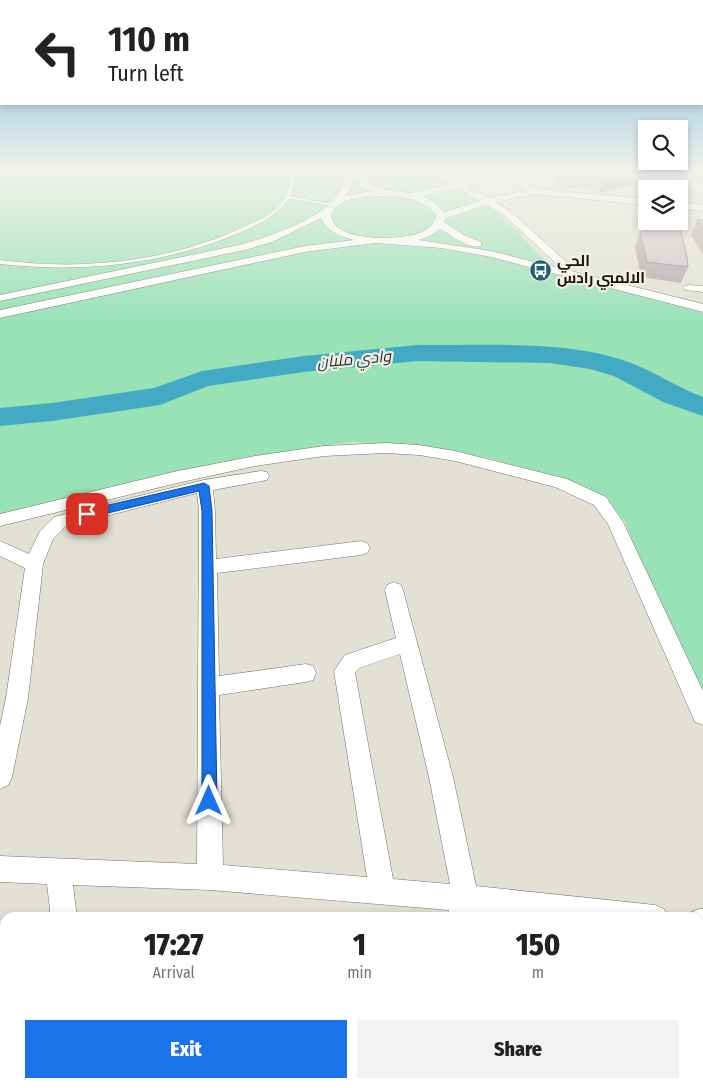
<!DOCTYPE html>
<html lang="en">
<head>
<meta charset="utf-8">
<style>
	:root { --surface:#fff; --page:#f2f2f2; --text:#222; --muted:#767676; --accent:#1a73e8 }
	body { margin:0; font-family:"Fira Sans Condensed",Cairo,sans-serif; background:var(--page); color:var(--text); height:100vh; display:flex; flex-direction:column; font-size:19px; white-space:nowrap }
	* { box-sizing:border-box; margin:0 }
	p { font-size:16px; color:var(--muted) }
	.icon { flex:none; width:28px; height:28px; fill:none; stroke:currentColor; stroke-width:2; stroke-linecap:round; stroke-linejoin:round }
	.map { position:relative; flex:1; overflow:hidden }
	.panel { position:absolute; left:0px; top:912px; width:704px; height:176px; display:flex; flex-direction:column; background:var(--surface); border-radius:15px 15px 0 0; box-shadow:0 2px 8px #0003 }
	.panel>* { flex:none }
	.top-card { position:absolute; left:0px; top:0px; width:704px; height:105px; box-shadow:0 2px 8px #0003; background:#fff; color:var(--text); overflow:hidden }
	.buttons { position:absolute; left:638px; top:120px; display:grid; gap:10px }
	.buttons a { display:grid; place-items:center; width:50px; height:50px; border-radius:0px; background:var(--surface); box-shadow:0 2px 8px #0003; font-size:25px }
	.pin { position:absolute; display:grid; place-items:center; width:42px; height:42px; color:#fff; margin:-21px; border-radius:10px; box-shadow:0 2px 8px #0006 }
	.me { position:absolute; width:55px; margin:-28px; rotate:0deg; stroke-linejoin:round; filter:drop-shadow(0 0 4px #0008) }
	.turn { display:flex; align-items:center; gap:18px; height:105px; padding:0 25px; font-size:22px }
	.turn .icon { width:65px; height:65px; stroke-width:2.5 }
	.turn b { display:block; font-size:35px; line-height:42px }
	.eta { display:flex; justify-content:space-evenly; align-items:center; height:85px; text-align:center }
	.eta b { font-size:30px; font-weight:800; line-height:35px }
	.button { display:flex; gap:10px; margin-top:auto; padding:10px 25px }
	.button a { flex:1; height:58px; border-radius:0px; background:var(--accent); color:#fff; font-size:20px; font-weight:800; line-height:58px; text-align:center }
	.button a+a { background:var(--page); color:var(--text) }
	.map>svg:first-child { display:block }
	.green { fill:#98e2b6 }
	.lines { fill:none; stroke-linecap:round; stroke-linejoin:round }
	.river { fill:#42aac2; fill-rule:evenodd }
	.service-casing { stroke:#737167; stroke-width:1 }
	.minor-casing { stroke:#737167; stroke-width:1 }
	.service { fill:#fff; fill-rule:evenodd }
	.minor { fill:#fff; fill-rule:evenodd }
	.wall { fill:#b5a9ad }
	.shaded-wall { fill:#948a8d }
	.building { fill:#d3c5c9; stroke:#948a8d }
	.route { fill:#1a73e8; stroke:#114b97 }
	.labels { text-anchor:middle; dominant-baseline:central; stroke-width:4.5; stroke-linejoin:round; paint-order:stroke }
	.far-poi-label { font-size:15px; font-weight:bold; fill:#14130f; stroke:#f1eee2; text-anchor:start }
	.far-water-label { font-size:16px; font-style:italic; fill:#1b3238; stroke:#f1eee2 }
</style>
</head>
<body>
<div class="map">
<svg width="703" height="1088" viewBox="0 0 703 1088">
	<rect width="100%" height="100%" fill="#e3e1d5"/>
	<!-- green -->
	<path class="green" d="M0 171H426L496 210 561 276 642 296 703 313V722L625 522 604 497 565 479 488 458 421 445 352 442 252 456 170 473 0 514Z"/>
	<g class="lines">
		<!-- river -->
		<path class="river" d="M417 345C485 346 571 339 634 364 658 374 679 388 703 397V416L663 402 614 376 590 369 550 363 417 361 304 372 208 386 160 405 52 421 0 426V408L52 403 154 388 202 371 304 356Z"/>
		<defs>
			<path id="service" d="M290 171H294C295 180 294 188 290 196L333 204 335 205V206L289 199C277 216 258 225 239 233 163 265 82 273 0 264V260C33 264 66 266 99 263 151 260 203 247 250 224 259 220 268 216 276 209 287 199 291 185 290 171Z"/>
			<path id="minor" d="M349 171H357L350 189 345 196 371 191 362 188 360 184 361 171H369V184L385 190 411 193 452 184 431 171H441L461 182 501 174 500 171H508L509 173 537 189 646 199V205L535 194 495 202 510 211 570 265 571 267 567 270 703 304V312L491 257 441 248 375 243 305 252 0 318V310L305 246 354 240C341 237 327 232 321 218L272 242 245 250 0 301V295L239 245C265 238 299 226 321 211 335 202 343 186 349 171ZM505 178 527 190 488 198 467 186ZM458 188 480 201 444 212 433 201 422 196ZM376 196C399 196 422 197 437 216 433 224 430 229 422 232 403 241 333 243 331 215 337 198 360 198 376 196ZM486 205 504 215 562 269 491 251 419 240 430 236 440 229C451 235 467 249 481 246V242L464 235 444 222 446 218Z
				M679 202 703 205V211L679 208Z
				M689 285 703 286V292L685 290 683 288 685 286Z
				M386 443 419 445 455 451 567 479 606 497 623 522 703 691V725L695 722 608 524 594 505 555 487 455 461 419 455 386 453 324 456 255 466 173 484 0 526V514L173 472 255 456 324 446Z
				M261 471 267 472 269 476 267 480 213 490 215 511 216 559 361 541 367 543 370 548 367 553 361 555 217 573 219 676 306 664 313 666 316 673 313 680 306 682 219 695 223 865 367 877 334 671 345 655 396 638 385 590 387 585 394 582 401 585 403 590 453 777 476 886 655 905 664 909 668 918H526L474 912 472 918H446L449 910 210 890 73 885 77 918H51L47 884 0 882V856L197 864 199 511 197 493 66 526 53 539 43 564 28 698 12 777 8 785 0 789V726L6 698 25 568 0 556V541L29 554 40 531 54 517 204 480ZM400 654 429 777 450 884 393 879 355 673 359 668Z
				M699 909H703V935H699V918H688L690 913Z
				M69 1084H99V1088H69Z
				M388 1084H418L417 1088H387Z"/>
		</defs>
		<!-- service casing -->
		<use href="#service" class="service-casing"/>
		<!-- minor casing -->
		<use href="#minor" class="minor-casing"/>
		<!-- service -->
		<use href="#service" class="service"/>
		<!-- minor -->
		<use href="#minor" class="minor"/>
	</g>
	<!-- wall -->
	<path class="wall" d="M538 171H703V183L682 174 657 180 656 178 599 193 588 188 565 189 558 186 553 172Z
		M697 220H703V254L691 235Z
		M640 232 688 267 681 283 641 277 635 247Z"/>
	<!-- shaded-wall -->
	<path class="shaded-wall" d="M636 171H659L656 178 599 193 603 179Z
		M661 171H683L682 174 657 180Z"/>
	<!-- building -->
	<path class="building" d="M561 171H636L603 179 592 175H568L561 172Z
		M697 220H703V229Z
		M674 224 680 229 687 257 688 267 647 262 640 232Z"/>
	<!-- sky -->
	<linearGradient id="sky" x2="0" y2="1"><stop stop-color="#65b0d9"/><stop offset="0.53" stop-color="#f2f2ec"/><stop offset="1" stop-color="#f2f2ec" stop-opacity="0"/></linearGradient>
	<rect width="703" height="323" fill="url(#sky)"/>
	<!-- route -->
	<path class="route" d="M204 483 209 486 212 511 217 801 215 807 209 809 204 807 202 801V511L199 491 87 518 81 514 87 510Z"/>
	<!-- icons -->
	<defs>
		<symbol id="bus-disc" viewBox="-11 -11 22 22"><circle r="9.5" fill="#1e6374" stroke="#f1eee2"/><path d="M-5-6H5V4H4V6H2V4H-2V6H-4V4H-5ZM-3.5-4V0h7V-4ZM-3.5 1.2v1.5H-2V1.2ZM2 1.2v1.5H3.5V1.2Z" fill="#fff"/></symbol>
	</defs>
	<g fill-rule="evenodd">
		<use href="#bus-disc" x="528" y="258" width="25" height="25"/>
	</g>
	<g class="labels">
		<!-- far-poi labels -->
		<g class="far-poi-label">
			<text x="557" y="261">الحي<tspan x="557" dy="17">الالمبي رادس</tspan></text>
		</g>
		<!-- far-water labels -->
		<g class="far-water-label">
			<text transform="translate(354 359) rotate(-5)">وادي مليان</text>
		</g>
	</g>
</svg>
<div class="buttons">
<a><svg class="icon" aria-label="search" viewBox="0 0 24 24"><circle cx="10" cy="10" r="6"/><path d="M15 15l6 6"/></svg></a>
<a><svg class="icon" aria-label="layers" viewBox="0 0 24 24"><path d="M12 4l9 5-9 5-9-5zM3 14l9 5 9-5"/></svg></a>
</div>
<div class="pin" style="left:87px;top:514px;background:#d93025"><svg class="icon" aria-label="arrive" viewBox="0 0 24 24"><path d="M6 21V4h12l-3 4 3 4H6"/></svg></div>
<svg class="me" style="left:209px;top:801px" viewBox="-20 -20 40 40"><path d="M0-17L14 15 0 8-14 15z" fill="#1a73e8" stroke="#fff" stroke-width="4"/></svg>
<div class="top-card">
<div class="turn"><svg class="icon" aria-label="left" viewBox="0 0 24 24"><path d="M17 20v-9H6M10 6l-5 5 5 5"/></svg><div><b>110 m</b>Turn left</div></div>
</div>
<section class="panel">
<div class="eta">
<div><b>17:27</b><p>Arrival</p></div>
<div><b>1</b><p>min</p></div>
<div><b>150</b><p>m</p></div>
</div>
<div class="button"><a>Exit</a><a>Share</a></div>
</section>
</div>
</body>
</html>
